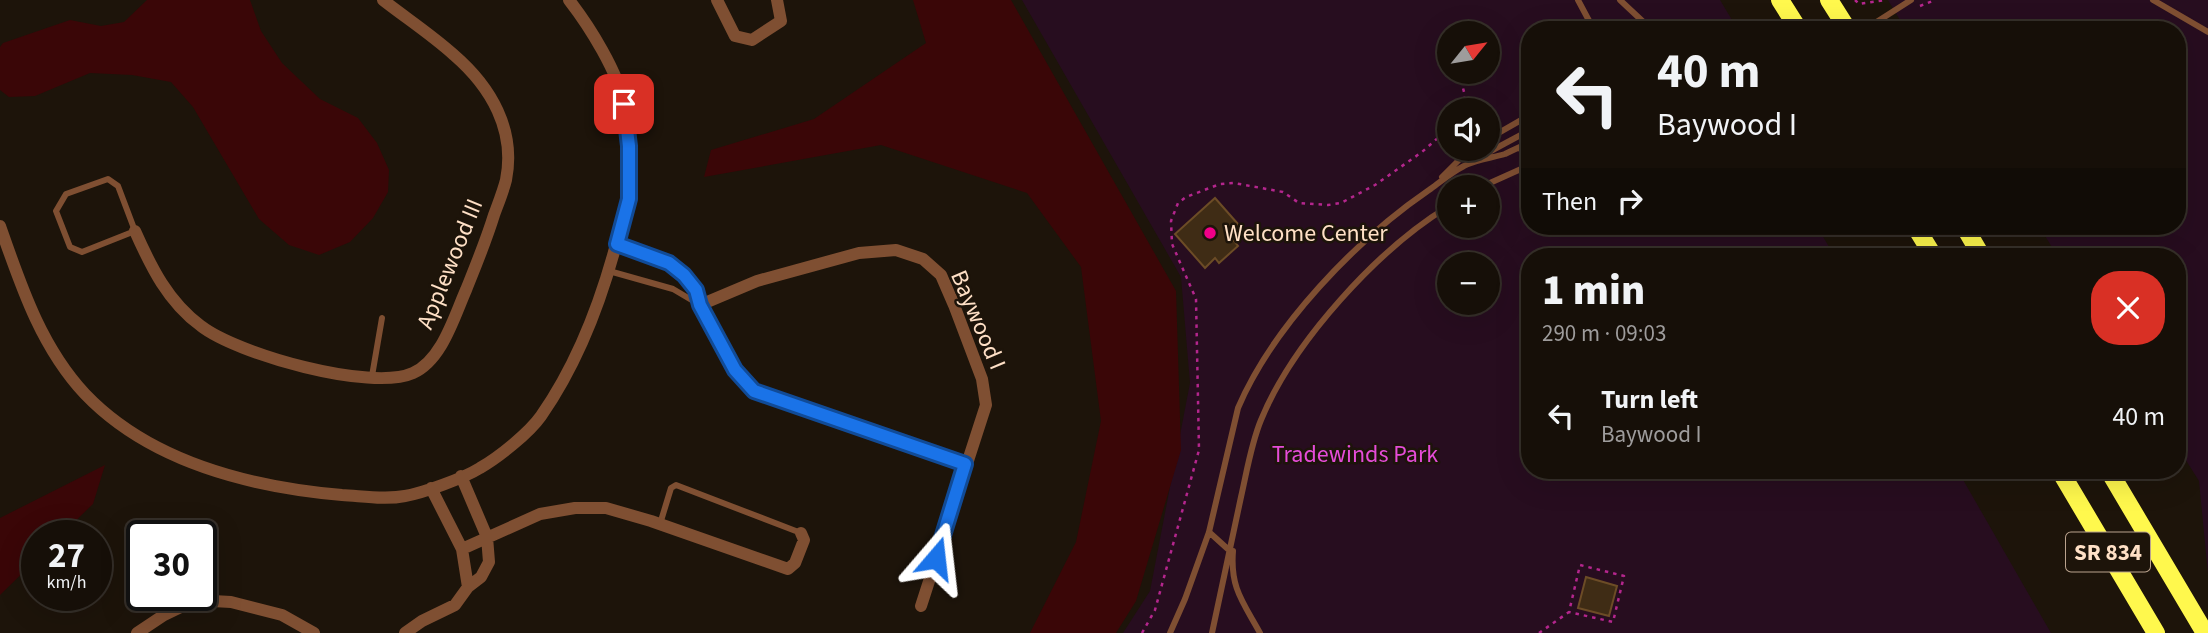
<!DOCTYPE html>
<html lang="en">
<head>
<meta charset="utf-8">
<style>
	:root { --surface:#160f08; --page:#231d16; --text:#f1f3f6; --muted:#9e9c9c; --line:#352f29 }
	body { margin:0; font-family:"Source Sans 3",sans-serif; background:var(--page); color:var(--text); height:100vh; display:flex; flex-direction:column; font-size:26px; white-space:nowrap }
	* { box-sizing:border-box; margin:0 }
	p { font-size:23px; color:var(--muted) }
	.icon { flex:none; width:38px; height:38px; fill:none; stroke:currentColor; stroke-width:2; stroke-linecap:round; stroke-linejoin:round }
	.map { position:relative; flex:1; overflow:hidden }
	.drawer { position:absolute; left:1521px; top:248px; width:665px; height:231px; display:flex; flex-direction:column; background:var(--surface); border-radius:28px; box-shadow:0 7px 28px #0002,0 0 0 2px var(--line) }
	.drawer>* { flex:none }
	.top-card { position:absolute; left:1521px; top:21px; width:665px; height:214px; border-radius:28px; box-shadow:0 7px 28px #0002,0 0 0 2px var(--line); background:#160f08; color:var(--text); overflow:hidden }
	.needle { width:46px; rotate:60deg }
	.fabs { position:absolute; left:1437px; top:21px; display:grid; gap:14px }
	.fabs a { display:grid; place-items:center; width:63px; height:63px; border-radius:50%; background:var(--surface); box-shadow:0 7px 28px #0002,0 0 0 2px var(--line); font-size:35px }
	.speed { position:absolute; left:21px; top:520px; display:flex; gap:14px; font-size:35px; font-weight:700; text-align:center }
	.speed>* { display:grid; place-content:center; width:91px; height:91px; border-radius:50%; background:var(--surface); box-shadow:0 7px 28px #0002,0 0 0 2px var(--line); line-height:1 }
	.speed small { font-size:18px; font-weight:400 }
	.speed .limit { border:4px solid #111; border-radius:10px; background:#fff; color:#111 }
	.pin { position:absolute; display:grid; place-items:center; width:60px; height:60px; color:#fff; margin:-30px; border-radius:14px; box-shadow:0 4px 10px #0006 }
	.me { position:absolute; width:77px; margin:-38px; rotate:17deg; stroke-linejoin:round; filter:drop-shadow(0 0 5px #0008) }
	.turn { display:flex; align-items:center; gap:24px; height:147px; padding:0 21px; font-size:32px }
	.turn .icon { width:91px; height:91px; stroke-width:2.5 }
	.turn b { display:block; font-size:49px; line-height:60px }
	.then { display:flex; align-items:center; height:66px; padding:0 21px; background:#0003; gap:14px; font-size:26px }
	.round { display:grid; place-items:center; flex:none; width:74px; height:74px; border-radius:28px; background:var(--page) }
	.headline { display:flex; align-items:center; justify-content:space-between; height:119px; padding:0 21px }
	h1 { font-size:42px; font-weight:800; line-height:52px }
	ul { padding:0; list-style:none }
	li { display:flex; align-items:center; gap:21px; height:98px; padding:0 21px }
	li div { flex:1 }
	li b { display:block; font-size:26px }
	li em { font-style:normal }
	.map>svg:first-child { display:block }
	.green { fill:#270d1f; fill-rule:evenodd }
	.water { fill:#3a0607 }
	.building { fill:#3f2c15; stroke:#6c4c26; stroke-width:2 }
	.lines { fill:none; stroke-linecap:round; stroke-linejoin:round }
	.path { stroke:#b4268d; stroke-width:2.5; stroke-dasharray:3.5 5; stroke-linecap:butt }
	.service { stroke:#7f4f32; stroke-width:6 }
	.minor { stroke:#7f4f32; stroke-width:12 }
	.primary { stroke:#fff84d; stroke-width:18 }
	.route-casing { stroke:#114b97; stroke-width:18 }
	.route { stroke:#1a73e8; stroke-width:12 }
	.poi-dot { fill:#f10088; stroke:#1d140a; stroke-width:2.5 }
	.labels { text-anchor:middle; dominant-baseline:central; stroke-width:5; stroke-linejoin:round; paint-order:stroke }
	.shield { fill:#1d140a; stroke:#bba38e; stroke-width:2 }
	.shield-label { font-size:23px; font-weight:bold; fill:#ffe0c6 }
	.poi-label { font-size:24px; fill:#ffe0c6; stroke:#1d140a; text-anchor:start }
	.street-label { font-size:24px; fill:#ffe0c6; stroke:#1d140a }
	.park-label { font-size:24px; fill:#e54cd8; stroke:#1d140a }
</style>
</head>
<body>
<div class="map">
<svg width="2208" height="633" viewBox="0 0 2208 633">
	<rect width="100%" height="100%" fill="#1d140a"/>
	<!-- green -->
	<path class="green" d="M1022 0H1720L1738 30H1530V226H1833L1822 235 1835 257H1530V471H1958L2051 633H1123L1150 591 1190 383 1181 277ZM1449 33H1488V72H1449ZM1449 110H1488V149H1449ZM1449 187H1488V226H1449ZM1449 264H1488V303H1449Z
		M1888 0H2208V574L2199 481 2177 446V257H2058L2039 226H2177V30H1906Z"/>
	<!-- water -->
	<path class="water" d="M147 0H250L261 31 282 63 320 99 358 118 377 143 389 170 388 192 373 218 350 242 319 255 289 245 259 219 193 107 171 82 132 75 90 73 35 96 9 97 0 90V47L3 43 70 20 101 26 124 22Z
		M913 0H1011L1176 291 1181 450 1136 601 1116 633H1030L1076 542 1101 421 1081 267 1027 193 881 145 704 177 711 150 814 119 926 43Z
		M105 465 93 504 61 535 37 536V559L0 595V518Z"/>
	<!-- building -->
	<path class="building" d="M1215 198 1245 232 1234 241 1238 246 1219 263 1215 258 1205 268 1175 234Z
		M1586 577 1617 586 1609 616 1578 608Z"/>
	<g class="lines">
		<!-- path -->
		<path class="path" d="M1855 0 1859 4 1886 0
			M1920 6 1935 0
			M1459 72 1465 96 1462 110
			M1142 633 1155 610 1199 450 1196 299 1172 244 1171 221 1178 203 1186 197 1220 184 1234 183 1283 192 1299 203 1328 205 1341 203 1375 185 1422 152 1449 128
			M1539 633 1569 612 1580 565 1624 576 1613 622 1569 612"/>
		<!-- service -->
		<path class="service" d="M1578 0 1594 30
			M1620 0 1652 30
			M2153 0 2208 32
			M1864 30 1911 0
			M1488 139 1530 115
			M1520 147 1528 165
			M1476 159 1530 130
			M1442 177 1470 149
			M108 179 118 186 135 231 82 252 70 247 56 211 66 194Z
			M1481 187 1530 165
			M617 244C653 257 689 263 700 305
			M609 271 673 289 700 305
			M372 376 382 318
			M660 524 671 488 676 485 801 533
			M1209 532 1230 551
			M1233 551C1230 588 1243 602 1260 633
			M1170 633 1185 599 1209 532 1238 408C1273 326 1356 240 1429 190 1440 182 1452 172 1464 166 1476 159 1492 158 1505 154 1513 150 1521 146 1530 143
			M1212 633C1222 588 1231 542 1241 497 1247 471 1251 444 1261 420 1293 342 1378 249 1449 206"/>
		<!-- minor -->
		<path class="minor" d="M717 0 735 36 752 40 781 21 777 0
			M0 226C21 286 41 347 85 394 151 463 250 487 342 495 362 496 385 500 405 496 423 493 464 478 480 468 499 457 529 433 541 416 578 363 602 299 618 237 622 224 627 211 629 198 632 169 630 135 625 106 618 72 590 27 569 0
			M135 231C151 267 168 302 201 326 237 354 371 392 413 373 442 360 454 317 466 290 476 265 486 241 494 215 498 204 503 192 506 180 516 130 491 87 454 55 432 35 406 18 383 0
			M431 488 462 549 468 587
			M462 549 540 514 575 508H606L651 521 788 569 795 563 804 540 801 533
			M921 606 986 405 982 379 954 305 941 275 923 259 896 250 859 253 757 281 700 305 735 370 754 391 965 464
			M137 633 164 615 195 600 231 602 282 615 314 633
			M405 633 422 621 455 605 468 587 481 577 489 562 487 537 461 476"/>
		<!-- primary -->
		<path class="primary" d="M1780 0 1799 30
			M1829 0 1848 30
			M1915 226 1934 257
			M1964 226 1982 257
			M2060 471 2156 633
			M2109 471 2205 633"/>
	</g>
	<g class="lines">
		<defs>
			<path id="route" d="M624 104 629 146V199L617 244 669 263 684 275 696 290 700 305 735 370 754 391 965 464 936 558"/>
		</defs>
		<!-- route casing -->
		<use href="#route" class="route-casing"/>
		<!-- route -->
		<use href="#route" class="route"/>
	</g>
	<!-- markers -->
	<circle class="poi-dot" cx="1210" cy="233" r="7"/>
	<g class="labels">
		<!-- shield labels -->
		<rect class="shield" x="2066" y="532.5" width="84" height="39" rx="5"/>
		<g class="shield-label">
			<text x="2108" y="552">SR 834</text>
		</g>
		<!-- poi labels -->
		<g class="poi-label">
			<text x="1224" y="233">Welcome Center</text>
		</g>
		<!-- street labels -->
		<g class="street-label">
			<text transform="translate(450 264) rotate(-68)">Applewood III</text>
			<text transform="translate(978 320) rotate(67)">Baywood I</text>
		</g>
		<!-- park labels -->
		<g class="park-label">
			<text x="1355" y="454">Tradewinds Park</text>
		</g>
	</g>
</svg>
<div class="fabs">
<a><svg class="needle" viewBox="-14 -14 28 28"><path d="M0-13l5 13h-10z" fill="#e53935"/><path d="M0 13l5-13h-10z" fill="#9e9c9c"/></svg></a>
<a><svg class="icon" aria-label="sound" viewBox="0 0 24 24"><path d="M4 9h4l5-4v14l-5-4H4zM17 9q2 3 0 6"/></svg></a>
<a>+</a>
<a>−</a>
</div>
<div class="speed"><div>27<small>km/h</small></div><div class="limit">30</div></div>
<div class="pin" style="left:624px;top:104px;background:#d93025"><svg class="icon" aria-label="arrive" viewBox="0 0 24 24"><path d="M6 21V4h12l-3 4 3 4H6"/></svg></div>
<svg class="me" style="left:936px;top:558px" viewBox="-20 -20 40 40"><path d="M0-17L14 15 0 8-14 15z" fill="#1a73e8" stroke="#fff" stroke-width="4"/></svg>
<div class="top-card">
<div class="turn"><svg class="icon" aria-label="left" viewBox="0 0 24 24"><path d="M17 20v-9H6M10 6l-5 5 5 5"/></svg><div><b>40 m</b>Baywood I</div></div>
<div class="then">Then<svg class="icon" aria-label="right" viewBox="0 0 24 24"><path d="M7 20v-9h11M14 6l5 5-5 5"/></svg></div>
</div>
<section class="drawer">
<div class="headline"><div><h1>1 min</h1><p>290 m · 09:03</p></div><a class="round" style="background:#d93025;color:#fff"><svg class="icon" aria-label="close" viewBox="0 0 24 24"><path d="M6 6l12 12M18 6L6 18"/></svg></a></div>
<ul>
<li><svg class="icon" aria-label="left" viewBox="0 0 24 24"><path d="M17 20v-9H6M10 6l-5 5 5 5"/></svg><div><b>Turn left</b><p>Baywood I</p></div><em>40 m</em></li>
</ul>
</section>
</div>
</body>
</html>
